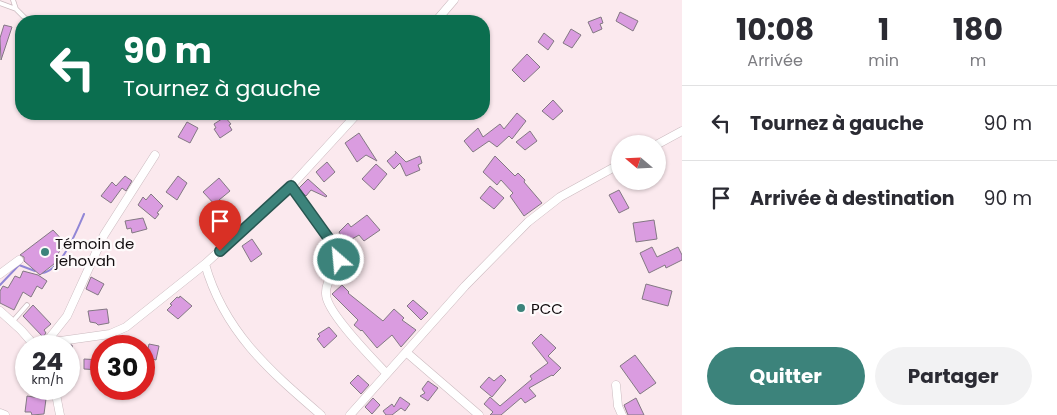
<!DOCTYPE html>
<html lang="fr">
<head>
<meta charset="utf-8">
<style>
	:root { --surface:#fff; --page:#f2f2f3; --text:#2b2b33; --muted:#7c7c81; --line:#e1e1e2; --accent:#3c837b }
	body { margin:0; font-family:Poppins,sans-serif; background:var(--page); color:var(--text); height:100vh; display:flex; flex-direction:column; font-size:19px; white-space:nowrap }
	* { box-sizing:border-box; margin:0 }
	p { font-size:16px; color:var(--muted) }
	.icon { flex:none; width:28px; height:28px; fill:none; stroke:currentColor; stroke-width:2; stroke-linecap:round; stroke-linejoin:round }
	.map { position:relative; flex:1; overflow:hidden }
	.sheet { display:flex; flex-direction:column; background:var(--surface); width:375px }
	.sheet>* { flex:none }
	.top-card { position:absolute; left:15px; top:15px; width:475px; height:105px; border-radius:20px; box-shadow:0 1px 4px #0004; background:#0b6e4f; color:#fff; overflow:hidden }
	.needle { width:32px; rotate:289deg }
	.fabs { position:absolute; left:611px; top:135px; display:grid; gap:10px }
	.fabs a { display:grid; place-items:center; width:55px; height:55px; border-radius:50%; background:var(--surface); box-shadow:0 1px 4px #0004; font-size:25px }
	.speed { position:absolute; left:15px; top:335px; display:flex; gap:10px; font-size:25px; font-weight:700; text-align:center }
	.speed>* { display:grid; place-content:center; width:65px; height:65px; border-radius:50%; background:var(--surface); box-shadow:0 1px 4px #0004; line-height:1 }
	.speed small { font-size:12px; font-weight:400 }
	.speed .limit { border:8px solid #d22; background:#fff; color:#111 }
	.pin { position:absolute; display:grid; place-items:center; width:42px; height:42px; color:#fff; margin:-51px -21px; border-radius:50% 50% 50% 0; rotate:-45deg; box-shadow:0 0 5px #0007 }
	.pin .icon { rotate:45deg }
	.me { position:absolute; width:55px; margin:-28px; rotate:333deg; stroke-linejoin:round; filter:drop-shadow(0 0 4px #0008) }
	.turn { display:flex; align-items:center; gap:18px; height:105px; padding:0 25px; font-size:22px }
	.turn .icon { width:65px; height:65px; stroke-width:2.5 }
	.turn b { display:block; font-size:35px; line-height:42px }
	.eta { display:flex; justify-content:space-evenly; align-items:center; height:85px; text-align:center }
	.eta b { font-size:30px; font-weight:700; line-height:35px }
	.action { display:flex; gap:10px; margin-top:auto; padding:10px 25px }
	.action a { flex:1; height:58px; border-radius:30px; background:var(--accent); color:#fff; font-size:20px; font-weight:700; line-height:58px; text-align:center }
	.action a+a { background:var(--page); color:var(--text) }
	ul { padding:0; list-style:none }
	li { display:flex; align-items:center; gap:15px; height:75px; padding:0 25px; border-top:1px solid var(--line) }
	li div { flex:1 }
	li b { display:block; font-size:19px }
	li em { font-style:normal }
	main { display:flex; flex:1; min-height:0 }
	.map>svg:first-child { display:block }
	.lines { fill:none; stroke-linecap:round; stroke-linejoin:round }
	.stream { stroke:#9186d6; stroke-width:2 }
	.building { fill:#da9ce0; stroke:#837883 }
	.service-casing { stroke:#cbbabf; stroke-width:5.5 }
	.minor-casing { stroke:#cbbabf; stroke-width:9 }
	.service { stroke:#fff; stroke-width:4 }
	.minor { stroke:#fff; stroke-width:8 }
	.route-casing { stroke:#275550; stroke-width:12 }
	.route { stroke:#3c837b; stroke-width:9 }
	.poi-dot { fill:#3c837b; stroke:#fefafb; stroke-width:2 }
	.labels { text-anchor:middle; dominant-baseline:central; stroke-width:4.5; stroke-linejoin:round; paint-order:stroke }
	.poi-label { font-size:15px; fill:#110c0e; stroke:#fefafb; text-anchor:start }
</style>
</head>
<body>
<main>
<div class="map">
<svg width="682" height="415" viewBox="0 0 682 415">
	<rect width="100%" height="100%" fill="#fbe9ee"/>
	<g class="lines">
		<!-- stream -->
		<path class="stream" d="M42 273C61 271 77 230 84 214
			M0 285 19 265 35 271"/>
	</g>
	<!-- building -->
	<path class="building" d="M620 12 638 21 633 31 616 21Z
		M601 17 603 23 600 24 602 29 593 33 588 22Z
		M4 25 12 27 1 60 0 38Z
		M571 29 581 35 572 48 563 43Z
		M544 33 554 41 548 50 538 42Z
		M527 54 540 67 524 82 512 70Z
		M553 100 563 111 553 120 542 111Z
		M517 113 526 121 512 139 509 136 497 147 489 141 473 152 464 141 478 128 483 137 500 124 504 129Z
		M225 117 231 124 229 125 232 130 220 138 214 129 216 128 214 124Z
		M187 122 198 128 190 143 178 137Z
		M530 131 537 141 525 150 516 142Z
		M359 133 377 161 366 155 357 162 345 143Z
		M395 151 406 162 420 156 422 163 418 165 420 170 406 176 400 163 394 169 387 161 396 153Z
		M495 156 515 176 518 173 525 180 524 182 542 203 524 216 510 196 513 193 501 180 497 185 483 172Z
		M327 162 335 172 324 182 316 172Z
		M376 164 387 174 374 190 362 179Z
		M125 176 132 181 126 191 122 188 111 203 101 196 112 182 116 186Z
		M178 176 187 183 177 200 166 192Z
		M219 178 230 191 219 200 221 203 217 207 203 192Z
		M308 179 327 196 326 197 311 190 306 196 303 193 299 188Z
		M490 186 504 198 494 209 480 198Z
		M619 190 629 208 619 213 609 195Z
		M151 194 163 206 157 213 159 214 155 219 138 205 143 197 146 200Z
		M367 215 380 230 364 241 359 235 345 243 339 232 348 223 351 227Z
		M143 218 147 229 132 233 131 228 127 229 125 221Z
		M654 220 657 239 636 242 633 223Z
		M53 230 66 244 59 252 54 264 40 275 24 261V257L20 255Z
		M252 239 262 254 251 262 242 246Z
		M652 247 657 257 678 247 682 255V260L666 268 665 265 649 273 640 253Z
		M23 271 38 275 47 281 42 289 37 286 31 297 23 292 14 310 0 303V291L3 286 8 288 15 276 20 278Z
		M91 277 104 284 98 295 86 289Z
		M646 284 672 291 668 306 642 299Z
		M342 285 349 292 348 293 383 321 394 309 404 318 402 320 416 330 401 347 392 335 377 348 362 330 361 331 354 325 358 320 332 294Z
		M180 296 192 306 178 319 167 310 172 305 170 304 177 297 179 298Z
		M413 300 428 313 421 320 407 306Z
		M33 305 51 324 44 330 46 333 43 337 23 316Z
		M107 309 109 323 98 325 96 323 90 322 88 311Z
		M329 327 337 336 324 348 317 339 320 336 318 334Z
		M541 334 556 348 548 356 561 368 553 376 552 375 529 388 536 396 525 403 521 398 501 415H490L493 412 484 404 490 397 500 406 532 379 530 376 548 363 532 343Z
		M149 344 159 346 156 360 146 357Z
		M69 345H72L77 370 69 371Z
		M635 355 656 383 640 394 620 366Z
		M84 359 101 360V370L84 369Z
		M358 375 369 385 361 394 350 383Z
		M501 375 506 380 492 397 480 387 489 377 494 381Z
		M428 381 438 388 428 401 420 396 425 393 422 389Z
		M27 396 46 399 44 414 32 415 31 412H25Z
		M400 397 410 404 405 411 401 408 392 415H386L383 411 392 404 394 407Z
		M373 398 380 405 372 414 365 407Z
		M636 398 644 415H628L624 405Z"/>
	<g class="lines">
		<defs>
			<path id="service" d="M13 0 16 9
				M0 3 16 9 28 21
				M13 321 27 305"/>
			<path id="minor" d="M436 21 454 0
				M658 144 682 131
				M291 186 337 250C342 272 325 276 326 294 326 312 373 359 386 373
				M205 264C224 332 270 371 321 415
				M0 274 19 260
				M0 311 21 330 35 346
				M46 343 110 334 126 327 205 264 291 186 357 114
				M44 345 67 316 104 235 155 155
				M406 352 479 415
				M616 385 618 406 622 415
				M55 389 60 415
				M0 413 5 415
				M350 415 465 286 528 222 560 197 620 164"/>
		</defs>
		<!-- service casing -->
		<use href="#service" class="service-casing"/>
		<!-- minor casing -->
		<use href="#minor" class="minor-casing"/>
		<!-- service -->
		<use href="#service" class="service"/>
		<!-- minor -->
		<use href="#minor" class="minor"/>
	</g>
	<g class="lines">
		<defs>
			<path id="route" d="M220 251 291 186 337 250 339 260"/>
		</defs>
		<!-- route casing -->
		<use href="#route" class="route-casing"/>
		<!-- route -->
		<use href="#route" class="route"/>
	</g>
	<!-- markers -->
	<g class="poi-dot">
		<circle cx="45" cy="252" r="5"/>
		<circle cx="521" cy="308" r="5"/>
	</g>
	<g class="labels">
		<!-- poi labels -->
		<g class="poi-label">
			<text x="55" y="243">Témoin de<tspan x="55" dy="17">jehovah</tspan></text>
			<text x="531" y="308">PCC</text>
		</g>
	</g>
</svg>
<div class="fabs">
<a><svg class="needle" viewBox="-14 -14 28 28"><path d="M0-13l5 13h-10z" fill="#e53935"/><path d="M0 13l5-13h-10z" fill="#7c7c81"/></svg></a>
</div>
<div class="speed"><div>24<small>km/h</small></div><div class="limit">30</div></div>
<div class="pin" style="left:220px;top:251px;background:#d93025"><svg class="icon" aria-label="arrive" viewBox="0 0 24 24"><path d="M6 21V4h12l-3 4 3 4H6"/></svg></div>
<svg class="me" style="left:339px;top:260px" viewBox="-20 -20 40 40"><circle r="17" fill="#3c837b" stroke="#fff" stroke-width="3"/><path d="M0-11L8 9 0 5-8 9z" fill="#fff"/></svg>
<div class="top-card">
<div class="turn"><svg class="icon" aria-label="left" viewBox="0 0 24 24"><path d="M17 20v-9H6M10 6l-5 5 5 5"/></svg><div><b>90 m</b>Tournez à gauche</div></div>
</div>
</div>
<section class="sheet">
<div class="eta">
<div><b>10:08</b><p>Arrivée</p></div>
<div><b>1</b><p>min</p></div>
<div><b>180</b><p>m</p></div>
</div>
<ul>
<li><svg class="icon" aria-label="left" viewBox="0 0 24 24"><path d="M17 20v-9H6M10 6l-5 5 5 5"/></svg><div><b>Tournez à gauche</b></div><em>90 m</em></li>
<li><svg class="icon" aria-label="arrive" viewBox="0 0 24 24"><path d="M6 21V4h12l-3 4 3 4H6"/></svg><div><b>Arrivée à destination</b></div><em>90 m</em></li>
</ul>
<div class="action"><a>Quitter</a><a>Partager</a></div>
</section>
</main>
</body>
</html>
